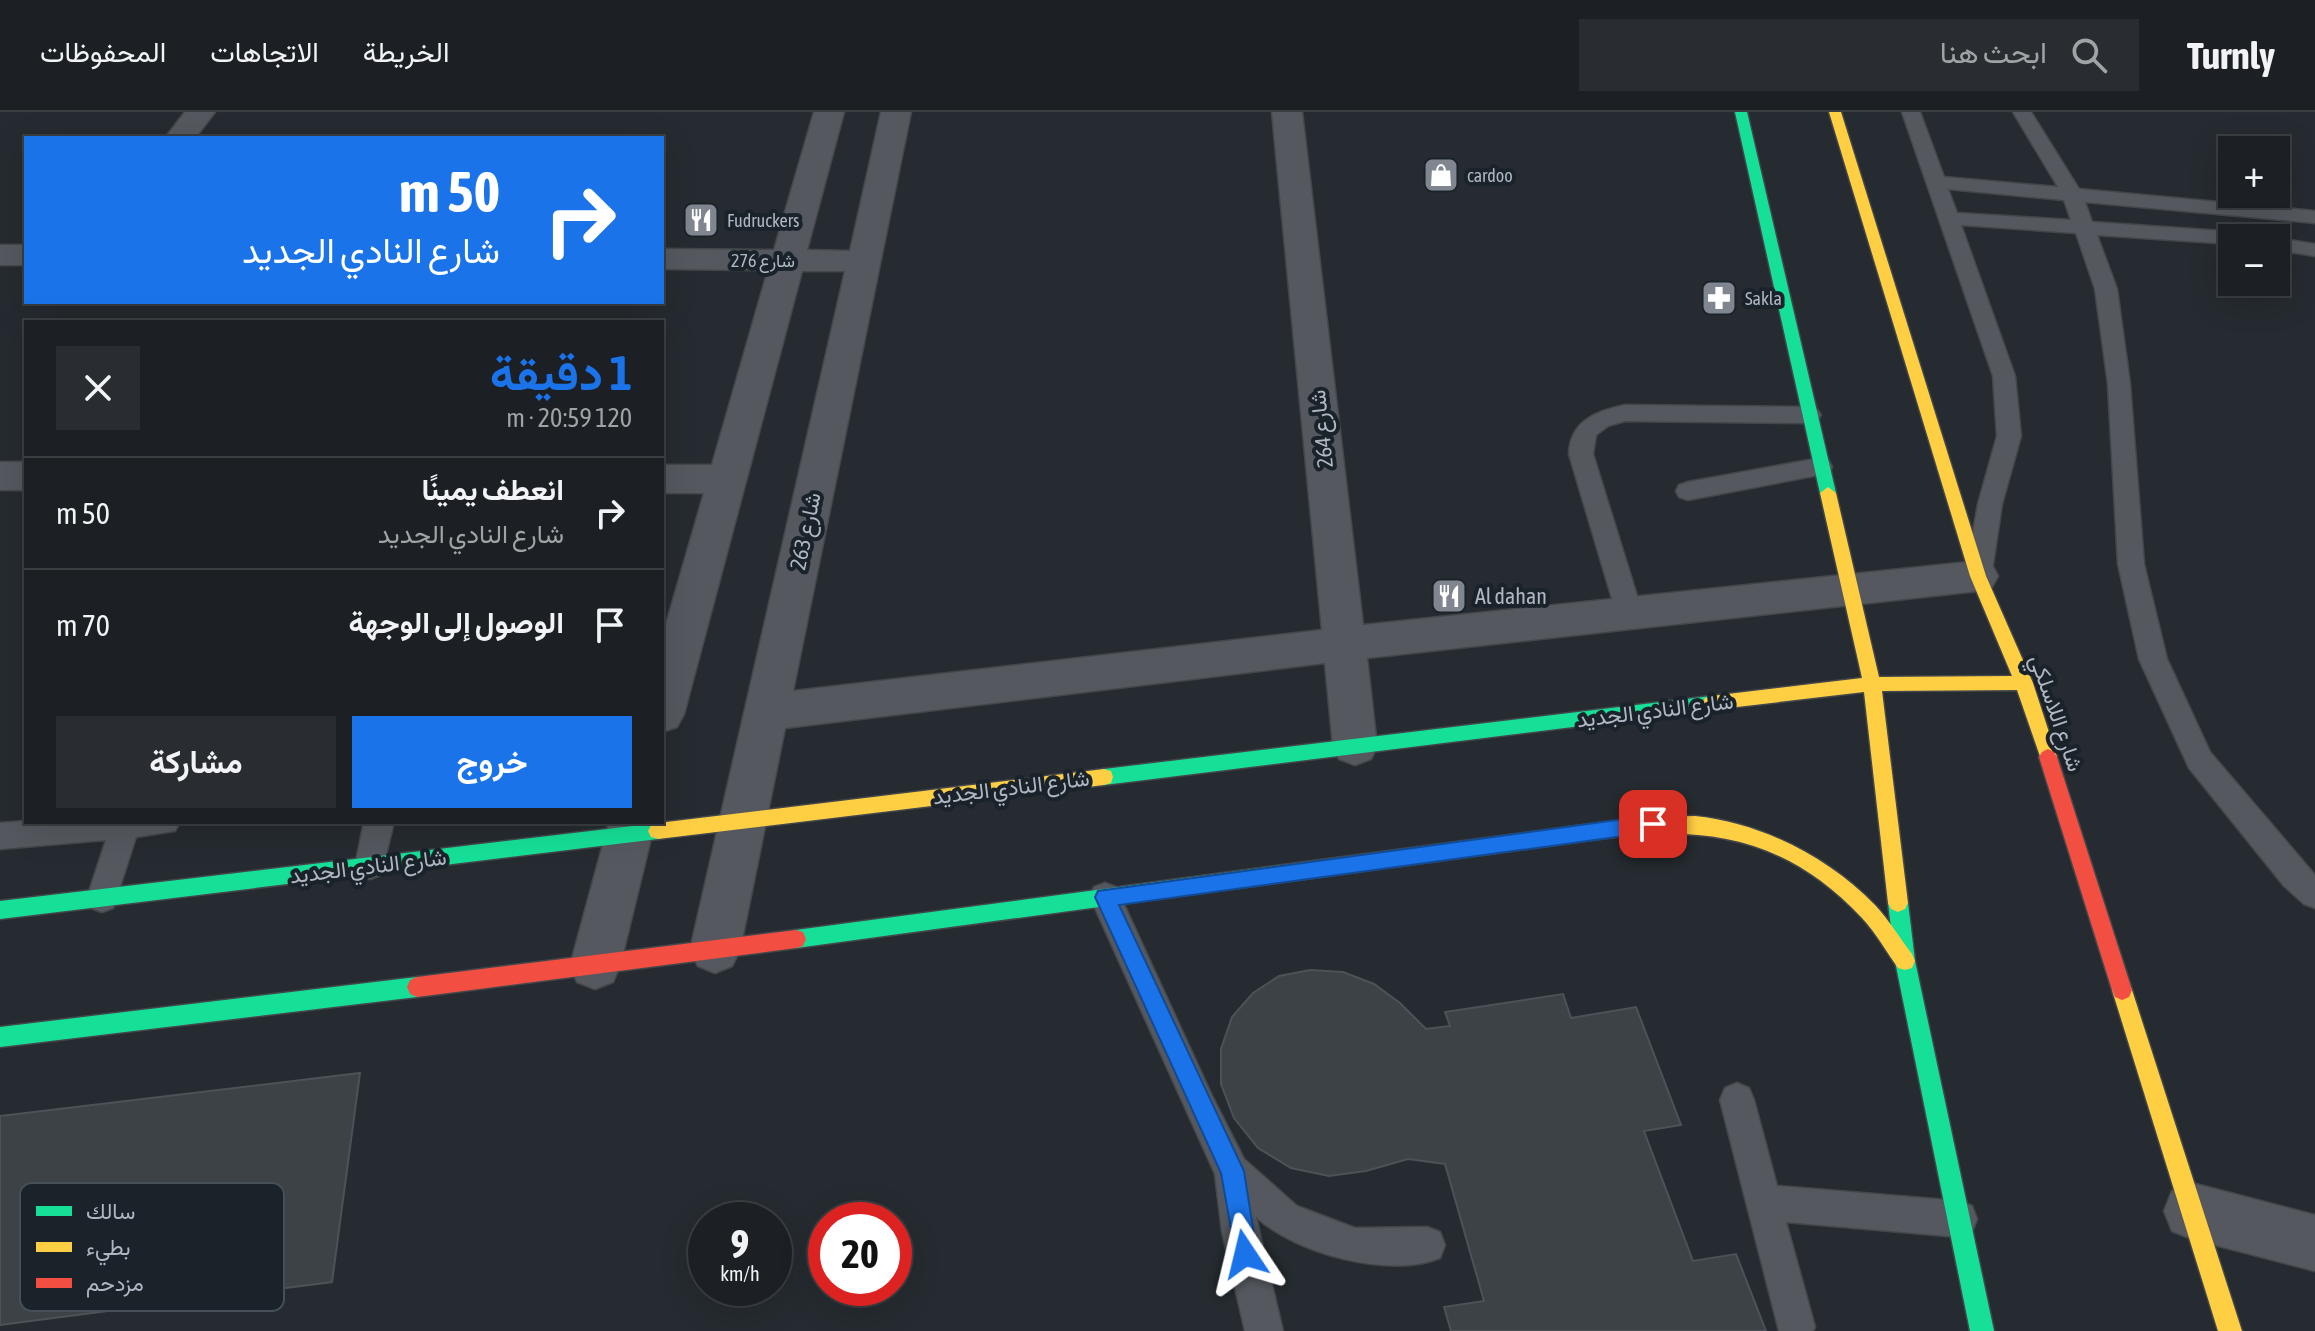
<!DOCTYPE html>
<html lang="ar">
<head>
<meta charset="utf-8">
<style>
	:root { --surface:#1c2024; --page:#292d31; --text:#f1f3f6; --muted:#a0a3a6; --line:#3a3e41; --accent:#1a73e8 }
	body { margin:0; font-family:"Asap Condensed",Vazirmatn,sans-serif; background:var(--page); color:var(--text); direction:rtl; height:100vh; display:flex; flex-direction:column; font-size:30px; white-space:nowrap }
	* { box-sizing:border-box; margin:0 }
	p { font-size:26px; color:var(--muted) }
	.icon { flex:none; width:44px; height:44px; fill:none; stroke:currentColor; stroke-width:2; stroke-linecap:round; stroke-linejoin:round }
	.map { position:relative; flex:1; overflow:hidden; direction:ltr }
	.sheet { position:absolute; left:24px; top:208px; width:640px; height:504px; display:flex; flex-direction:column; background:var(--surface); border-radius:0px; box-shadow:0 8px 32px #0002,0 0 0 2px var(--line); direction:rtl }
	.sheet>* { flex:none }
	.hud { position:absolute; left:24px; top:24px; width:640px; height:168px; border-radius:0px; box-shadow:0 8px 32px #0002,0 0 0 2px var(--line); direction:rtl; background:#1a73e8; color:#fff; overflow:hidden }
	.fabs { position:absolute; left:2218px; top:24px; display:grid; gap:16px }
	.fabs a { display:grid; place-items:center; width:72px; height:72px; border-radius:0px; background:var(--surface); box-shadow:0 8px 32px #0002,0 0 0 2px var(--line); font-size:40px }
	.speed { position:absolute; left:688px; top:1090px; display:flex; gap:16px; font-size:40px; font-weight:700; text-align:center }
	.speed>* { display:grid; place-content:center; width:104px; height:104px; border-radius:50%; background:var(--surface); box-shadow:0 8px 32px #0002,0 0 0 2px var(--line); line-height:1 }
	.speed small { font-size:20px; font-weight:400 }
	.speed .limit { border:12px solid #d22; background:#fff; color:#111 }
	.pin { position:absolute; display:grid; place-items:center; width:68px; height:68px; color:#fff; margin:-34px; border-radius:16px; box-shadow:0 4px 12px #0006 }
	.me { position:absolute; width:88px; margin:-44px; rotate:350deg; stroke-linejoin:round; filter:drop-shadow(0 0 6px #0008) }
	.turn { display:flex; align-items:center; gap:28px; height:168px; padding:0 32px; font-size:36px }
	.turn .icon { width:104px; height:104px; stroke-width:2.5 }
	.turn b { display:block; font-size:56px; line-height:68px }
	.round { display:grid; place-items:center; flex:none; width:84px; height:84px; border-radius:0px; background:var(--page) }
	.summary { display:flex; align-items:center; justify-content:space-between; height:136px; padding:0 32px }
	h1 { font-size:48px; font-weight:700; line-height:60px; color:var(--accent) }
	.cta { display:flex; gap:16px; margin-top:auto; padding:16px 32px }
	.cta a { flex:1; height:92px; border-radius:0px; background:var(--accent); color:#fff; font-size:32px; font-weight:700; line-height:92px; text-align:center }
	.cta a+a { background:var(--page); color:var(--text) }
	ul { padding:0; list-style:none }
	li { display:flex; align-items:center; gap:24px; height:112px; padding:0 32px; border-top:2px solid var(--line) }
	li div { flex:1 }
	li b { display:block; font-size:30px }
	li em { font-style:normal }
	header { display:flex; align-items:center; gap:48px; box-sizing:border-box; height:112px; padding:0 40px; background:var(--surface); border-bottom:2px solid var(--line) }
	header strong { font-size:38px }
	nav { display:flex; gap:44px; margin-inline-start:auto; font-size:28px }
	.search { width:560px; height:72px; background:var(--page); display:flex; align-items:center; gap:20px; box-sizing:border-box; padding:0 28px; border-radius:0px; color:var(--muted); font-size:30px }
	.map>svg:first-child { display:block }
	.building { fill:#3d4247; stroke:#4d5258; stroke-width:2 }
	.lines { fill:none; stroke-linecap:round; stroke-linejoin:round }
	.lane-casing { stroke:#43474b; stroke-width:3 }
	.street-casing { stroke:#43474b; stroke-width:3 }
	.fast-casing { stroke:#43474b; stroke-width:3 }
	.slow-casing { stroke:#43474b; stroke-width:3 }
	.jam-casing { stroke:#43474b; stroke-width:3 }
	.lane { fill:#55595f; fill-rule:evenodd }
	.street { fill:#55595f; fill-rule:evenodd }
	.fast { fill:#16e098; fill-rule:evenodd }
	.slow { fill:#ffcf43; fill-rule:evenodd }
	.jam { fill:#f24e42; fill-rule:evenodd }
	.route { fill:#1a73e8; stroke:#114b97; stroke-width:2 }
	.labels { text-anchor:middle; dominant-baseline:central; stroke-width:8; stroke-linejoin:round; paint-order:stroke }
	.far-poi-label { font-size:18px; fill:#afb7c2; stroke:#1a222a; text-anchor:start }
	.far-street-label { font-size:18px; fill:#afb7c2; stroke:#1a222a }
	.street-label { font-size:22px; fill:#afb7c2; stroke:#1a222a }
	.poi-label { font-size:22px; fill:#afb7c2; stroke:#1a222a; text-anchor:start }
	.key { fill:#1a222a; stroke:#474f58; stroke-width:2 }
	.key-label { font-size:22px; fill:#afb7c2 }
</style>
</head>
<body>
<header>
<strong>Turnly</strong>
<div class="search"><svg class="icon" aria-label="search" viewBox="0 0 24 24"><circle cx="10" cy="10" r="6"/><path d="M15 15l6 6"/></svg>ابحث هنا</div>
<nav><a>الخريطة</a><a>الاتجاهات</a><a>المحفوظات</a></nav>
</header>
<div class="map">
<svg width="2315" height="1219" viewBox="0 0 2315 1219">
	<rect width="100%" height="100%" fill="#252b30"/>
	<!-- building -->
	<path class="building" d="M1310 858 1343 860 1374 872 1400 891 1426 917 1450 914 1445 900 1563 882 1571 906 1636 895 1681 1013 1644 1019 1693 1149 1736 1142 1766 1219H1451L1444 1195 1484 1189 1445 1052 1408 1047 1366 1059 1329 1064 1291 1056 1258 1036 1234 1006 1221 972V937L1232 905 1253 881 1279 864Z
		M360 961 332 1170 0 1213V1004Z"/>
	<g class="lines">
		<defs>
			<path id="lane" d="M1902 0H1920L1944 65 2058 75 2013 0H2031L2079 77 2315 99V111L2085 90 2092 110 2237 120 2247 126H2232V132L2097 123 2117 177 2130 272 2144 452 2167 547 2210 640 2315 763V796L2304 792 2284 774 2189 656 2139 547 2118 452 2108 272 2095 177 2076 121 1961 113 2015 264 2021 324 2002 392 1992 459 1988 466 1979 469 1970 466 1966 459 1978 392 1997 324 1993 264ZM1948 77 2064 88 2071 108 1957 101Z
				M2275 126H2276L2315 132V144L2276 138Z
				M1625 293 1809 295 1817 297 1821 303 1817 309 1809 311 1625 309 1608 314 1596 323 1593 342 1642 500 1638 507 1629 510 1620 507 1616 500 1569 342C1570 309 1596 299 1625 293Z
				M1820 346 1829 349 1832 355 1829 361 1688 388 1679 385 1676 379 1679 373 1688 370Z
				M26 709V710H180L175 719 136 725 113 796 102 800 91 796 87 786 106 728 0 737V711Z
				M364 710H394L381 763 370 767 359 763 355 754Z
				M1105 771 1116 775 1212 984 1244 1047 1297 1094 1355 1116 1427 1115 1440 1120 1445 1133 1440 1146C1389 1167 1295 1141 1256 1105L1283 1219H1245L1222 1120 1215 1062 1090 785 1094 775Z
				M1737 971 1749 976 1754 988 1777 1074 1959 1089 1972 1094 1977 1107 1972 1120 1959 1125 1786 1110 1815 1215 1813 1219H1779L1720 988 1725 976Z"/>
			<path id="street" d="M185 0H215L195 26H165Z
				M814 0H844L807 138 850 139 881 0H911L793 579 1322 518 1272 0H1302L1363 513 1978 449 1992 453 1998 464 1992 475 1978 479 1367 546 1377 634 1371 647 1355 653 1339 647 1333 634 1325 551 785 616 740 838 732 854 715 861 698 854 690 838 845 159H802L684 602 677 615 662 620V526L704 381H662V353H712L768 158 662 157V137L774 138Z
				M0 133H26V153H0Z
				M0 350H26V378H0Z
				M609 710H655L620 854 613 870 595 877 577 870 570 854Z
				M2192 1071 2315 1103V1159L2192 1127 2172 1119 2164 1099 2172 1079Z"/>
			<path id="fast" d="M1735 0H1747L1836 381 1828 387 1820 381Z
				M1711 584 1717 586 1720 591 1717 596 1711 598 1104 673 1097 671 1095 665 1097 659 1104 657Z
				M658 711 665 713 668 719 665 725 658 727 0 807V789Z
				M1599 711 1606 713 1609 719 1606 725 1599 727 796 836 789 834 786 827 789 820 796 818Z
				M1898 782 1905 785 1908 791 1915 849 1994 1219H1970L1895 849 1888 791 1891 785Z
				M417 865 424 868 427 875 424 882 417 885 0 935V915Z"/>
			<path id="slow" d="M1829 0H1841L1986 464 2033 571 2057 645 2054 650H2042L2017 578 1882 579 1908 791 1905 797 1898 800 1891 797 1888 791 1864 580 1711 598 1705 596 1702 591 1705 586 1711 584 1862 566 1820 381 1828 375 1836 381 1879 565 2012 564 1970 464Z
				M1104 657 1111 659 1113 665 1111 671 1104 673 658 727 651 725 648 719 651 713 658 711Z
				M1695 704C1762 711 1828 745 1875 793 1889 808 1900 826 1912 842L1915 849 1912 856 1905 858 1898 856C1886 839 1876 821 1862 806 1785 724 1705 713 1599 727L1592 725 1589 719 1592 713 1599 711 1654 705Z
				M2122 868 2129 871 2132 878 2242 1219H2218L2112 878 2115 871Z"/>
			<path id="jam" d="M2048 637 2054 640 2057 645 2132 878 2129 885 2122 888 2115 885 2112 878 2039 645 2042 640Z
				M796 818 803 820 806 827 803 834 796 836 417 885 410 882 407 875 410 868 417 865Z"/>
		</defs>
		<!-- lane casing -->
		<use href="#lane" class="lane-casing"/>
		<!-- street casing -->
		<use href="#street" class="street-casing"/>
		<!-- fast casing -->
		<use href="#fast" class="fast-casing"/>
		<!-- slow casing -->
		<use href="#slow" class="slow-casing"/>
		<!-- jam casing -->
		<use href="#jam" class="jam-casing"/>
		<!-- lane -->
		<use href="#lane" class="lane"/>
		<!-- street -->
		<use href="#street" class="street"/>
		<!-- fast -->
		<use href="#fast" class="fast"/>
		<!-- slow -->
		<use href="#slow" class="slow"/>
		<!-- jam -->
		<use href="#jam" class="jam"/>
	</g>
	<!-- route -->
	<path class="route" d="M1653 703 1660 706 1663 712 1660 717 1653 720 1119 793 1244 1059 1257 1142 1253 1150 1245 1153 1237 1150 1221 1061 1095 785 1098 779Z"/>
	<!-- icons -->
	<defs>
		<symbol id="shop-square" viewBox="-11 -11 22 22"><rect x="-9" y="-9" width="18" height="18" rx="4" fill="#7f868f" stroke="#1a222a"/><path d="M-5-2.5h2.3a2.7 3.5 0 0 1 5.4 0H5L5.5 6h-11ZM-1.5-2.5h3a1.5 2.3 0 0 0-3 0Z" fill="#fff"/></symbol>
		<symbol id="restaurant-square" viewBox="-11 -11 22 22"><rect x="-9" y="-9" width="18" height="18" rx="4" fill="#7f868f" stroke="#1a222a"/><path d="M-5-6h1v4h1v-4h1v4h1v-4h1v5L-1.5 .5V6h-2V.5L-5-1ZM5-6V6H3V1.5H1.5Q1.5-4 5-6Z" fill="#fff"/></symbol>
		<symbol id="pharmacy-square" viewBox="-11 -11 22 22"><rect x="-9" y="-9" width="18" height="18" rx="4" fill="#7f868f" stroke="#1a222a"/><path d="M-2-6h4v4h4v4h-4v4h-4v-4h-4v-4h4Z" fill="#fff"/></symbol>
	</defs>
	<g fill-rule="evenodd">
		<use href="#shop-square" x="1421" y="43" width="40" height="40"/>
		<use href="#restaurant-square" x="681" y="88" width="40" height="40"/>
		<use href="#pharmacy-square" x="1699" y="166" width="40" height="40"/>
		<use href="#restaurant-square" x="1429" y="464" width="40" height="40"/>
	</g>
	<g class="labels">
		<!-- far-poi labels -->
		<g class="far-poi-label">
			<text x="1467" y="63">cardoo</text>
			<text x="727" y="108">Fudruckers</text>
			<text x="1745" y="186">Sakla</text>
		</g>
		<!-- far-street labels -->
		<g class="far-street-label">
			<text x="763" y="148">شارع 276</text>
		</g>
		<!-- street labels -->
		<g class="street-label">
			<text transform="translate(1321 317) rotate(-96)">شارع 264</text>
			<text transform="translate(805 419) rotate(-78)">شارع 263</text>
			<text transform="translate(1655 598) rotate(-7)">شارع النادي الجديد</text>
			<text transform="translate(2057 601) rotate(71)">شارع اللاسلكي</text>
			<text transform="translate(1011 675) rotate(-7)">شارع النادي الجديد</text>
			<text transform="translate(368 754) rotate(-7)">شارع النادي الجديد</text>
		</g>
		<!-- poi labels -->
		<g class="poi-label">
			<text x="1475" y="484">Al dahan</text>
		</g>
	</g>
	<!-- legend -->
	<rect x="20" y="1071" width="264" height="128" rx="12" class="key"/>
	<rect x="36" y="1094" width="36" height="10" fill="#16e098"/>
	<rect x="36" y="1130" width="36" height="10" fill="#ffcf43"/>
	<rect x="36" y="1166" width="36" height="10" fill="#f24e42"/>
	<g class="key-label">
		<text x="86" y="1107">سالك</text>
		<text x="86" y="1143">بطيء</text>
		<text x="86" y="1179">مزدحم</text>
	</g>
</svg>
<div class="fabs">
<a>+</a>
<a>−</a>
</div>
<div class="speed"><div>9<small>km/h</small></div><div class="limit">20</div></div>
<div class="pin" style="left:1653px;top:712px;background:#d93025"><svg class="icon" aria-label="arrive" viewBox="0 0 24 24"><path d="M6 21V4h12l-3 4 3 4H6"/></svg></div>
<svg class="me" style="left:1245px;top:1142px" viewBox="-20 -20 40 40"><path d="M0-17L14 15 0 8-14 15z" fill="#1a73e8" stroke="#fff" stroke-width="4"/></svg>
<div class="hud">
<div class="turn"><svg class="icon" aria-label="right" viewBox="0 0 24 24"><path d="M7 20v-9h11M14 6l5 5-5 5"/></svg><div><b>50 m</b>شارع النادي الجديد</div></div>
</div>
<section class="sheet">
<div class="summary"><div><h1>1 دقيقة</h1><p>120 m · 20:59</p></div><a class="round"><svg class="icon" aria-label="close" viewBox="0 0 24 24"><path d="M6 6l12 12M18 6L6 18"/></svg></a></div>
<ul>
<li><svg class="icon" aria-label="right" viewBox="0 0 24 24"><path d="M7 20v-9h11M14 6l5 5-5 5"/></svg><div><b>انعطف يمينًا</b><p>شارع النادي الجديد</p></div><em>50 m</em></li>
<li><svg class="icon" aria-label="arrive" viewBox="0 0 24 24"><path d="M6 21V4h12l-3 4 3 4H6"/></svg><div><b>الوصول إلى الوجهة</b></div><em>70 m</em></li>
</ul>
<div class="cta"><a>خروج</a><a>مشاركة</a></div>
</section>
</div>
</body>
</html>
